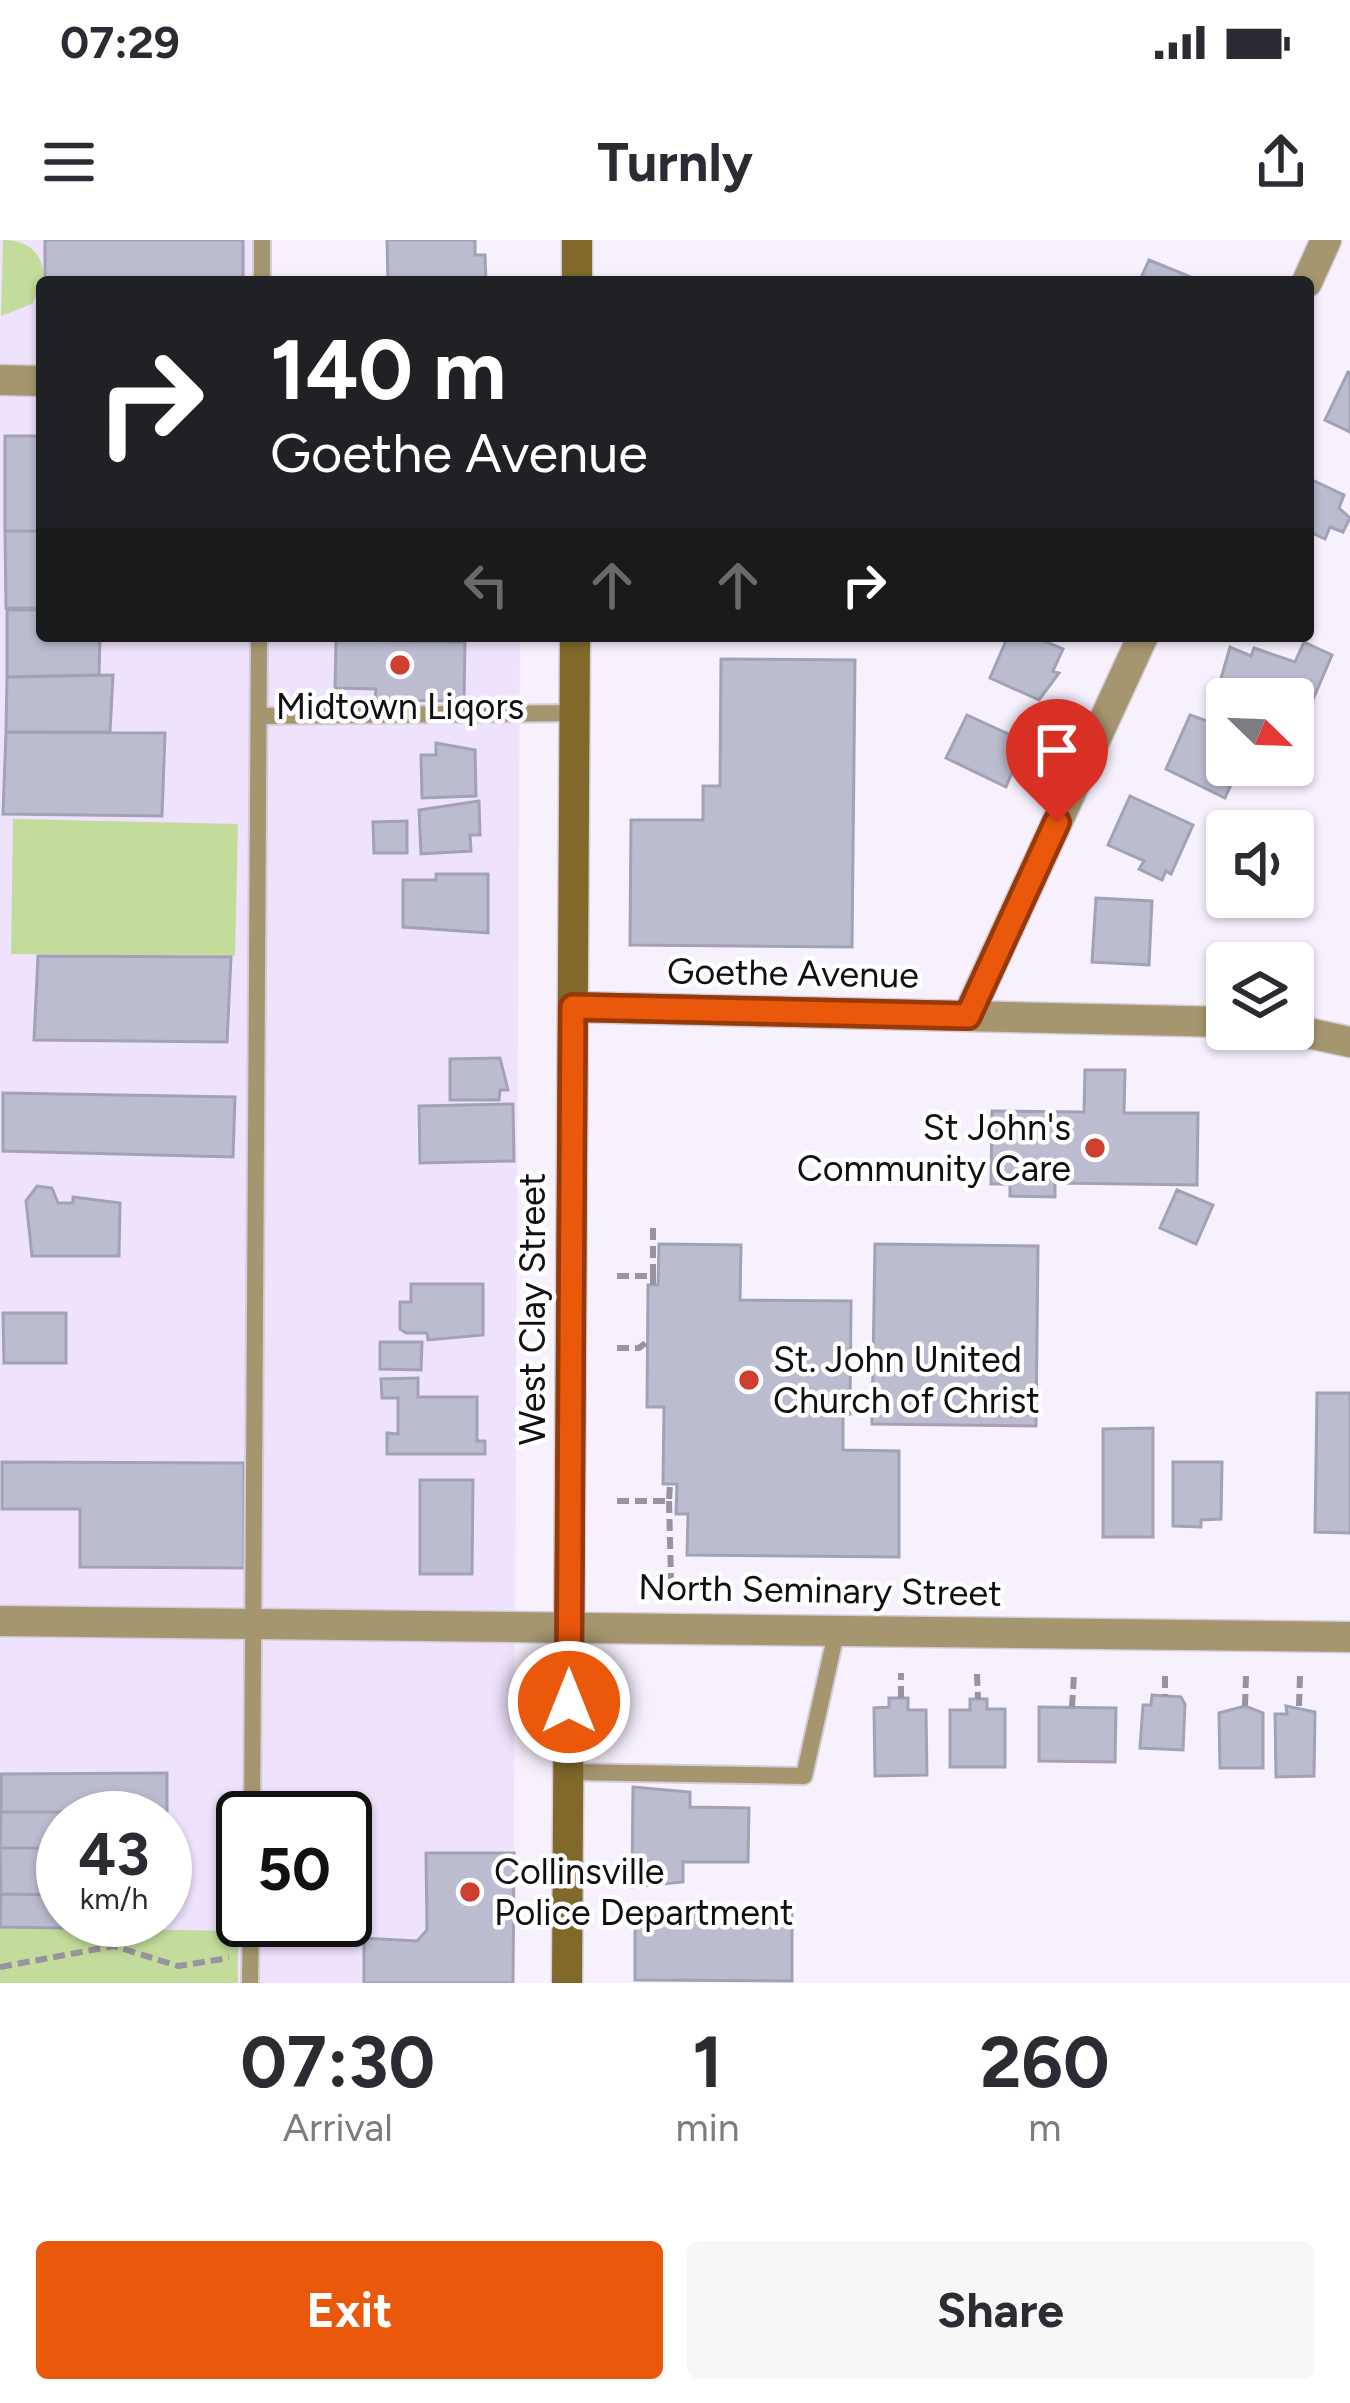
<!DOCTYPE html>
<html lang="en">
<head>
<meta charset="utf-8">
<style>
	:root { --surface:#fff; --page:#f7f7f7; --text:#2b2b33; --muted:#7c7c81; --accent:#ea580c }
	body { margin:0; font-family:Figtree,sans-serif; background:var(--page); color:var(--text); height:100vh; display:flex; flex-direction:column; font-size:45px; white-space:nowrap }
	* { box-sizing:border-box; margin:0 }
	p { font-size:39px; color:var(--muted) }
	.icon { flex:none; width:66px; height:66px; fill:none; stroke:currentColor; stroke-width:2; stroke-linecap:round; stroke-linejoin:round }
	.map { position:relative; height:1743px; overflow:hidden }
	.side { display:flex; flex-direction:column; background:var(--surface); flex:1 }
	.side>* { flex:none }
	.banner { position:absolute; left:36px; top:36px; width:1278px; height:366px; border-radius:12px; box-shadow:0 3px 9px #0004; background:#202124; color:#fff; overflow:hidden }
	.needle { width:78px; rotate:113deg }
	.fabs { position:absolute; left:1206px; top:438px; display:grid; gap:24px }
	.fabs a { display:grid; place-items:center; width:108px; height:108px; border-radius:12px; background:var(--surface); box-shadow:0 3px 9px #0004; font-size:60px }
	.speed { position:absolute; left:36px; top:1551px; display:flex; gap:24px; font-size:60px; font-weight:700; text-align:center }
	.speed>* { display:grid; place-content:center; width:156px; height:156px; border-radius:50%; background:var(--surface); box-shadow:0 3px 9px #0004; line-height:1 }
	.speed small { font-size:30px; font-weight:400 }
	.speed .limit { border:6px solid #111; border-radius:18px; background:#fff; color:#111 }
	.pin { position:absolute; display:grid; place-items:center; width:102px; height:102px; color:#fff; margin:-123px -51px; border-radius:50% 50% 50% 0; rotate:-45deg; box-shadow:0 0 12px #0007 }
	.pin .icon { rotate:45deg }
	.me { position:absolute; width:132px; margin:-66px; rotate:0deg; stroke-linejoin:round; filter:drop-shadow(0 0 9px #0008) }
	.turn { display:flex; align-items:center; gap:42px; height:252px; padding:0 36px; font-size:54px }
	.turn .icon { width:156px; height:156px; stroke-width:2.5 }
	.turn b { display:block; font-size:84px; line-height:102px }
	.lanes { display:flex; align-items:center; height:114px; padding:0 36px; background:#0003; justify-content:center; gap:60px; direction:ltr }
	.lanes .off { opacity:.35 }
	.eta { display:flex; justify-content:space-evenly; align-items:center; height:204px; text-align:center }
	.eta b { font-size:72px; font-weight:700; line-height:84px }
	.cta { display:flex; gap:24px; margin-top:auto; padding:24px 36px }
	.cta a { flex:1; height:138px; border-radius:12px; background:var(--accent); color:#fff; font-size:48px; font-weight:700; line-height:138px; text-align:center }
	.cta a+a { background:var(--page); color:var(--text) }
	.status { display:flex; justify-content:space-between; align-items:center; height:84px; padding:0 60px; background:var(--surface); direction:ltr }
	.status svg { height:33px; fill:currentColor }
	header { display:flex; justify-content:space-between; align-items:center; height:156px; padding:0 36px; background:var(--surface); font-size:54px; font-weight:700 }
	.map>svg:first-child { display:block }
	.built { fill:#efe2fd; fill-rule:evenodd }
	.green { fill:#c3dc9b }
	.building { fill:#bcbcd0; stroke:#a2a2b6; stroke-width:3 }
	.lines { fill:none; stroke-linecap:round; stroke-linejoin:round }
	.lane-casing { stroke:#d2cdd9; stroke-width:20 }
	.street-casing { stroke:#d2cdd9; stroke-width:33 }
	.secondary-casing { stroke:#d2cdd9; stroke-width:33 }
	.path { stroke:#98939d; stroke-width:6; stroke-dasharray:12 6; stroke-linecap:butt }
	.lane { stroke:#a6966f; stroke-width:16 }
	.street { stroke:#a6966f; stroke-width:30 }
	.secondary { stroke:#80692a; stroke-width:30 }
	.route-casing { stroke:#983908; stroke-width:30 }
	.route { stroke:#ea580c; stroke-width:21 }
	.poi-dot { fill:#cd4031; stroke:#fff; stroke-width:4.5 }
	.labels { text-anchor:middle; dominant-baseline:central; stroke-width:9; stroke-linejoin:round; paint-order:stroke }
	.poi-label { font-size:36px; fill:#110e14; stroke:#fff; text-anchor:start }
	.street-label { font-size:36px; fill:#110e14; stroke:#fff }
</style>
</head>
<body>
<div class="status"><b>07:29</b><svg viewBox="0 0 49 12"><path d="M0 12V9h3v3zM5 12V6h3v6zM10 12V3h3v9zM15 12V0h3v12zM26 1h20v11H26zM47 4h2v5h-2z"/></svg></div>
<header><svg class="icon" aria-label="menu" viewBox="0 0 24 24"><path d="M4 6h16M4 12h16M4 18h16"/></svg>Turnly<svg class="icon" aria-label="share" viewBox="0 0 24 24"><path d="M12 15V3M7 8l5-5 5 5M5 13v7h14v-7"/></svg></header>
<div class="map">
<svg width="1350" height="1743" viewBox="0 0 1350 1743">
	<rect width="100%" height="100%" fill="#f7f1fe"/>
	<!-- built -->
	<path class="built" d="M0 0H262V42H42V396H520L513 1743H0ZM63 1578H165V1680H63ZM243 1578H345V1680H243Z"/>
	<!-- green -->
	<path class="green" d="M3 0C28 0 44 13 44 40L32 64 1 76Z
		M13 579 238 584 235 716 11 714Z
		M0 1687 238 1691V1743H0Z"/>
	<!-- building -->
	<path class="building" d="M45 0H243V42H45Z
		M387 0H475V15H485L486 42H388Z
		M1149 20 1196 39 1195 42H1139Z
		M1348 132 1350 133V192L1325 180Z
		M5 196H42V291H5Z
		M1308 238 1344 255 1339 268 1350 278 1343 292 1330 287 1325 299 1308 291Z
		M5 291H42V368H6Z
		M7 370H42V396H100L99 435 7 437Z
		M1008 396H1033L1063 409 1053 431 1059 433 1039 460 990 438Z
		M336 400 465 402 464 461 375 460 376 449 335 448Z
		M1304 402 1332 415 1305 478 1293 473V459H1260L1220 442 1230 407 1251 416 1254 408 1295 422Z
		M721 419 855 420 852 707 630 705 631 580H703V546H720Z
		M113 435 110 492H6L7 437Z
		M967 475 1026 502 1018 533 1013 530 1006 547 946 518Z
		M1190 475 1227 488V525H1240L1225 558 1166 529Z
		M6 492 165 493 162 576 3 574Z
		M436 503 475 510 476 556 422 558 421 515H436Z
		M1130 556 1193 585 1171 634 1166 631 1162 640 1139 629 1144 621 1108 605Z
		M479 561 480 595H470L471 611 421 614 419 570Z
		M407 581V613H374L373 582Z
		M436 634H488V693L403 687V640H436Z
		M1096 658 1152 661 1149 725 1092 722Z
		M38 716 231 717 227 802 34 800Z
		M500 818 508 850H500L499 860H450V819Z
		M1085 830H1125L1124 873H1198L1197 945 1055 943V957L1010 956V944H991L992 871 1084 872Z
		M3 853 235 857 233 917 3 911Z
		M513 864 514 921 420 923 419 866Z
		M37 946 52 948 58 963H73V957L120 963 119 1016H32L26 961Z
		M1177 950 1213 965 1196 1004 1160 988Z
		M659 1004 741 1005 740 1060 851 1061 850 1174H843V1210L899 1211V1317L687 1315 688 1274H676L677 1244H663L664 1167H647L648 1045H658Z
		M875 1004 1038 1006 1036 1186 872 1184Z
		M411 1044H483V1095L428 1100 427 1093H406L400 1089V1062H411Z
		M3 1073H66V1123H4Z
		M380 1102H422L421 1130 380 1129Z
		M418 1138V1157H477V1201H485V1214H387V1193L398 1194V1158H382L381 1139Z
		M1317 1153H1350V1293L1315 1292Z
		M1153 1188V1297H1103V1189Z
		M2 1222 244 1223V1328L80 1327V1269H2Z
		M1173 1222H1222L1221 1279 1201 1280V1287L1173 1286Z
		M420 1240H473L472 1334H420Z
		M1152 1455 1181 1457 1185 1464 1183 1510 1140 1508 1143 1465H1151Z
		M889 1458H908V1470H926L927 1535 875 1536 874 1468 889 1467Z
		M970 1459H987V1469H1005V1527H950V1470H970Z
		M1245 1466 1263 1473V1528H1220L1219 1473Z
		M1286 1466 1315 1472 1314 1536 1276 1537 1275 1474H1287Z
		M1039 1467 1116 1468 1115 1522 1039 1521Z
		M167 1533V1572H1V1534Z
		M633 1547 690 1552V1567L749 1568 748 1622H683V1642L632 1647Z
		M1 1572H104V1578H63V1608H0Z
		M0 1608H63V1655L1 1654Z
		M426 1613H514L513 1743H364V1698L417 1701 427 1690Z
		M1 1654 63 1655V1680H127V1689L0 1687Z
		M635 1668H792V1741L635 1740Z"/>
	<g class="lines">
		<defs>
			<path id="lane" d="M262 42V0
				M259 476 575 473
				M569 1532 804 1536 837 1389
				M252 1578 259 396
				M250 1743 251 1680"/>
			<path id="street" d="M1307 42 1326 0
				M0 140 42 141
				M573 767 1227 782
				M968 775 1143 396
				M1290 789 1350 802
				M0 1381 1350 1397"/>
			<path id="secondary" d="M577 42V0
				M567 1743 575 396"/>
		</defs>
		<!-- lane casing -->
		<use href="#lane" class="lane-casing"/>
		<!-- street casing -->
		<use href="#street" class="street-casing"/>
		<!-- secondary casing -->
		<use href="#secondary" class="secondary-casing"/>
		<!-- path -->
		<path class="path" d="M617 1036H653V1045
			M653 1036V988
			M617 1108H639L647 1102
			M617 1261H669L670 1244
			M669 1261 671 1339
			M977 1434 978 1459
			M1165 1436V1456
			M901 1458V1433
			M1245 1466 1246 1436
			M1299 1466 1300 1436
			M1072 1467 1074 1435
			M0 1727 114 1706 178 1726 229 1718"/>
		<!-- lane -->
		<use href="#lane" class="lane"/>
		<!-- street -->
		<use href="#street" class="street"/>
		<!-- secondary -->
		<use href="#secondary" class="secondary"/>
	</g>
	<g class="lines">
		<defs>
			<path id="route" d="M569 1462 573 767 968 776 1057 582"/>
		</defs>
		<!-- route casing -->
		<use href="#route" class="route-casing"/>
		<!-- route -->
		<use href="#route" class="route"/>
	</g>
	<!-- markers -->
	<g class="poi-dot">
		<circle cx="400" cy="425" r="12"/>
		<circle cx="1095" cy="908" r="12"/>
		<circle cx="749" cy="1140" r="12"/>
		<circle cx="470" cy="1652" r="12"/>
	</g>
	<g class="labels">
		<!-- poi labels -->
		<g class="poi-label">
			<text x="400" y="466" text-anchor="middle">Midtown Liqors</text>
			<text x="1071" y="887" text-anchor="end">St John's<tspan x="1071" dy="41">Community Care</tspan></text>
			<text x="773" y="1119">St. John United<tspan x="773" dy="41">Church of Christ</tspan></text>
			<text x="494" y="1631">Collinsville<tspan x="494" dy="41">Police Department</tspan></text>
		</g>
		<!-- street labels -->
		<g class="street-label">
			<text transform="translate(793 733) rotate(1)">Goethe Avenue</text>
			<text transform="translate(532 1069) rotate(-90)">West Clay Street</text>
			<text transform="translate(820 1350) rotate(1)">North Seminary Street</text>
		</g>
	</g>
</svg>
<div class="fabs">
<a><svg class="needle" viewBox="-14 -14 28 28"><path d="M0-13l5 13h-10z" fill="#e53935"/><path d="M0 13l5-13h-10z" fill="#7c7c81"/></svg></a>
<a><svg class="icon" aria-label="sound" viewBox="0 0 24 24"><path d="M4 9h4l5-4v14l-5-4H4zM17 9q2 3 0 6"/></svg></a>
<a><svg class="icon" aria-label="layers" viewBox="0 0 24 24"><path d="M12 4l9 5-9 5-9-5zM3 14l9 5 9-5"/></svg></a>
</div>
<div class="speed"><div>43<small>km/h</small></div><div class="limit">50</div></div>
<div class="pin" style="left:1057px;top:582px;background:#d93025"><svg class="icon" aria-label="arrive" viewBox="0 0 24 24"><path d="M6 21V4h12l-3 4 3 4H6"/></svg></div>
<svg class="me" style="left:569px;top:1462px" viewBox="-20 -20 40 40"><circle r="17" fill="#ea580c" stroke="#fff" stroke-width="3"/><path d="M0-11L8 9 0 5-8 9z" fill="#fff"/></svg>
<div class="banner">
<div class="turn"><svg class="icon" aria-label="right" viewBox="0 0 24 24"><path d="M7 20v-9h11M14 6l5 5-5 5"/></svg><div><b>140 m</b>Goethe Avenue</div></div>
<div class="lanes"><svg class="icon off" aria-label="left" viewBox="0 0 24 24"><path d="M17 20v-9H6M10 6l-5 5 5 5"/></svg><svg class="icon off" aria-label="ahead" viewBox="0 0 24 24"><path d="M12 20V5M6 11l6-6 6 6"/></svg><svg class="icon off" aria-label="ahead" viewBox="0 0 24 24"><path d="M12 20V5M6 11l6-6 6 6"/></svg><svg class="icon" aria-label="right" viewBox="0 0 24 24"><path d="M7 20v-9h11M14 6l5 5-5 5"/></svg></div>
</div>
</div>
<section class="side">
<div class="eta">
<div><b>07:30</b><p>Arrival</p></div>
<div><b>1</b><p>min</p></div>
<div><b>260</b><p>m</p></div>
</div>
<div class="cta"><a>Exit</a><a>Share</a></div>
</section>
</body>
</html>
